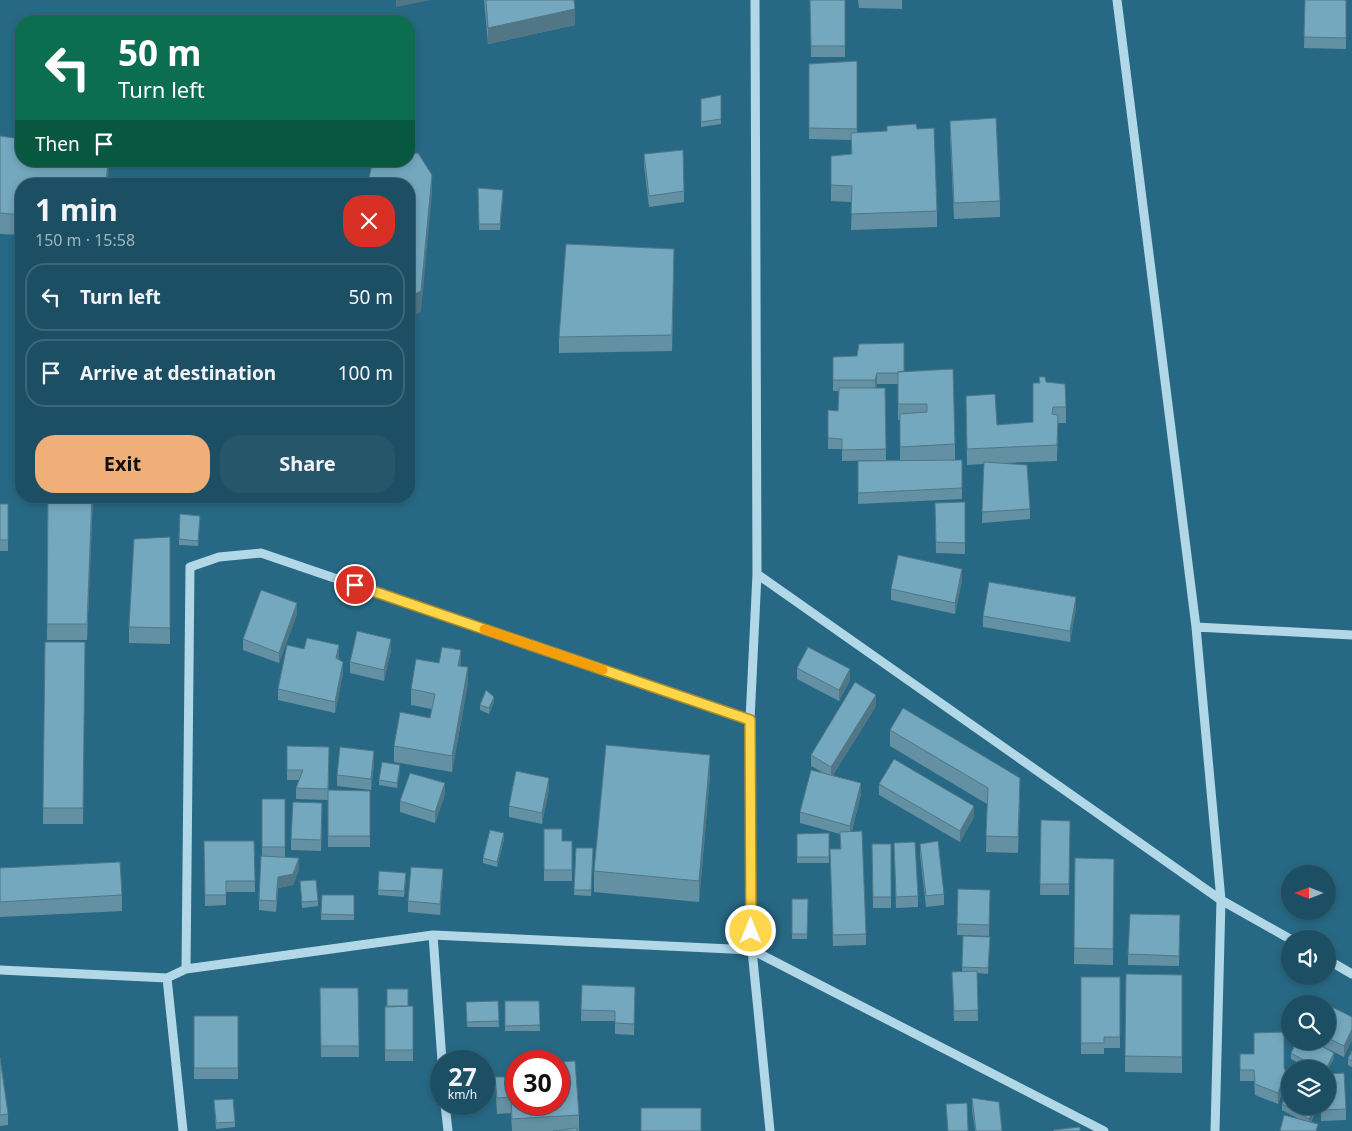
<!DOCTYPE html>
<html lang="en">
<head>
<meta charset="utf-8">
<style>
	:root { --surface:#1d4f64; --page:#25566a; --text:#f1f3f6; --muted:#a0b5bf; --line:#3b6678; --accent:#f0ae78 }
	body { margin:0; font-family:"Noto Sans",sans-serif; background:var(--page); color:var(--text); height:100vh; display:flex; flex-direction:column; font-size:19px; white-space:nowrap }
	* { box-sizing:border-box; margin:0 }
	p { font-size:16px; color:var(--muted) }
	.icon { flex:none; width:28px; height:28px; fill:none; stroke:currentColor; stroke-width:2; stroke-linecap:round; stroke-linejoin:round }
	.map { position:relative; flex:1; overflow:hidden }
	.sheet { position:absolute; left:15px; top:178px; width:400px; height:325px; display:flex; flex-direction:column; background:var(--surface); border-radius:20px; box-shadow:0 2px 8px #0003,0 0 0 1px var(--line) }
	.sheet>* { flex:none }
	.guide { position:absolute; left:15px; top:15px; width:400px; height:152px; border-radius:20px; box-shadow:0 2px 8px #0003,0 0 0 1px var(--line); background:#0b6e4f; color:#fff; overflow:hidden }
	.needle { width:32px; rotate:270deg }
	.controls { position:absolute; left:1281px; top:865px; display:grid; gap:10px }
	.controls a { display:grid; place-items:center; width:55px; height:55px; border-radius:50%; background:var(--surface); box-shadow:0 2px 8px #0003,0 0 0 1px var(--line); font-size:25px }
	.speed { position:absolute; left:430px; top:1050px; display:flex; gap:10px; font-size:25px; font-weight:700; text-align:center }
	.speed>* { display:grid; place-content:center; width:65px; height:65px; border-radius:50%; background:var(--surface); box-shadow:0 2px 8px #0003,0 0 0 1px var(--line); line-height:1 }
	.speed small { font-size:12px; font-weight:400 }
	.speed .limit { border:8px solid #d22; background:#fff; color:#111 }
	.pin { position:absolute; display:grid; place-items:center; width:42px; height:42px; color:#fff; margin:-21px; border:2px solid #fff; border-radius:50%; box-shadow:0 1px 5px #0007 }
	.me { position:absolute; width:55px; margin:-28px; rotate:0deg; stroke-linejoin:round; filter:drop-shadow(0 0 4px #0008) }
	.turn { display:flex; align-items:center; gap:18px; height:105px; padding:0 20px; font-size:22px }
	.turn .icon { width:65px; height:65px; stroke-width:2.5 }
	.turn b { display:block; font-size:35px; line-height:42px }
	.then { display:flex; align-items:center; height:48px; padding:0 20px; background:#0003; gap:10px; font-size:19px }
	.round { display:grid; place-items:center; flex:none; width:52px; height:52px; border-radius:20px; background:var(--page) }
	.headline { display:flex; align-items:center; justify-content:space-between; height:85px; padding:0 20px }
	h1 { font-size:30px; font-weight:700; line-height:38px }
	.primary-button { display:flex; gap:10px; margin-top:auto; padding:10px 20px }
	.primary-button a { flex:1; height:58px; border-radius:20px; background:var(--accent); color:#111; font-size:20px; font-weight:700; line-height:58px; text-align:center }
	.primary-button a+a { background:var(--page); color:var(--text) }
	ul { padding:0; list-style:none }
	li { display:flex; align-items:center; gap:15px; height:68px; margin:0 10px 8px; padding:0 10px; border:2px solid var(--line); border-radius:20px }
	li div { flex:1 }
	li b { display:block; font-size:19px }
	li em { font-style:normal }
	.map>svg:first-child { display:block }
	.lines { fill:none; stroke-linecap:round; stroke-linejoin:round }
	.minor { stroke:#b2d8e8; stroke-width:9 }
	.wall { fill:#6490a3 }
	.shaded-wall { fill:#517685 }
	.building { fill:#74a8be; stroke:#517685 }
	.route-casing { stroke:#a68a30; stroke-width:12 }
	.route { stroke:#ffd54a; stroke-width:9 }
	.slow { stroke:#f59e0b; stroke-width:9 }
</style>
</head>
<body>
<div class="map">
<svg width="1352" height="1131" viewBox="0 0 1352 1131">
	<rect width="100%" height="100%" fill="#276985"/>
	<g class="lines">
		<!-- minor -->
		<path class="minor" d="M755 0 757 574 750 720 752 950 770 1131
			M1117 0 1196 627 1221 900 1215 1131
			M757 574 1221 900 1290 939
			M1196 627 1352 635
			M433 935 442 1061
			M1328 960 1352 974
			M186 969 190 567 219 557 261 553 750 720
			M0 970 167 978 186 969 433 935 752 950 1104 1131
			M167 978 183 1131
			M445 1104 448 1131"/>
	</g>
	<!-- wall -->
	<path class="wall" d="M484 0H574L575 25 488 44Z
		M810 0H845V57H811Z
		M858 0H902V9L859 8Z
		M1305 0H1346V49L1304 48Z
		M857 61V133L917 129 937 211V227L851 230 852 202 831 201V156L851 154V140L809 139V64Z
		M721 95V124L701 127V99Z
		M950 121 1000 201V217L954 219 950 137Z
		M0 136 109 161V169L21 184V235L0 234Z
		M644 154 684 191V202L649 207 644 165Z
		M478 188 503 195 500 230H479Z
		M674 265 672 351 559 353V337Z
		M833 357 904 371 955 444V460H962V499L858 504V461L900 460V420H898V384H877L876 388H885L886 460 842 461V449H828V410L838 411 839 391H833Z
		M1039 377 1046 382 1066 407V423H1058L1057 461 1005 463 1030 509V519L982 523 984 464 967 465 966 396 997 425 1033 422 1039 383Z
		M48 496H93L87 640H47Z
		M965 502V554L936 553 935 503Z
		M0 504H8V551H0Z
		M200 516 198 546 179 545V539Z
		M170 537V644L129 643V627Z
		M962 580 955 614 891 600V589Z
		M1076 608 1070 642 983 627V616Z
		M297 614 279 663 243 650V639Z
		M45 642H85L83 824H43Z
		M304 649 339 656 338 660 343 673 335 713 278 700V689Z
		M391 650 384 681 350 673V662Z
		M439 663 461 666 468 683 452 772 394 762V746L430 718 432 709 411 705V689Z
		M797 668 850 680 839 701 797 679Z
		M494 702 489 714 480 710V705Z
		M876 706 833 775 861 794 852 831 866 934V945L833 946 830 849H840V834L800 823V812L822 772 811 766V755Z
		M890 730 1020 794 1018 853 986 852 987 804 890 746Z
		M287 746 329 747 328 800 296 799V788L299 780H287Z
		M374 762 371 790 337 786V775Z
		M400 770 397 788 379 785V780Z
		M710 775 699 902 594 892V871Z
		M879 784 974 817 960 842 879 795Z
		M549 789 542 824 509 817V806Z
		M328 790 370 791V847H328Z
		M445 794 435 823 400 812V801Z
		M262 799H285V858L299 869 293 885 278 888 276 912 259 910V900L262 856Z
		M322 814 321 851 291 850V839Z
		M1041 820 1070 821 1069 895H1040Z
		M544 829 562 841H572V881H544Z
		M829 833V863H797V834Z
		M504 839 497 867 483 863V858Z
		M204 841H254L255 892H226V905L205 906Z
		M894 843 918 896V907L896 908Z
		M872 844H891V908H873Z
		M920 844 944 894V905L926 907 920 854Z
		M576 848H593L591 896 574 895Z
		M1075 858 1114 859 1113 965 1074 964Z
		M0 868 122 895V911L0 917Z
		M379 871 406 879 404 897 378 895Z
		M443 880 440 915 408 912V901Z
		M300 881 318 901V906L302 908Z
		M958 889 990 890 989 936 957 935Z
		M322 895H354V920H321Z
		M792 899H808L807 939H792Z
		M1180 926 1179 966 1128 965V954Z
		M963 936 990 937 988 974 977 973 978 1021H954L952 972H962Z
		M1126 974 1182 975V1073L1125 1072Z
		M1081 977H1120V1048H1104V1054H1081Z
		M582 985 635 987 634 1035 615 1034V1021H581Z
		M320 988H358L359 1057H321Z
		M387 989 408 1006H413V1061H385V1007L387 1006Z
		M498 1001 499 1027H467L466 1002Z
		M505 1001H539L540 1031H505Z
		M1290 1004V1030L1283 1026V1021Z
		M1328 1005 1352 1017 1344 1057 1318 1044 1334 1058 1328 1069H1310L1291 1059V1053L1297 1041H1328Z
		M194 1016H238V1079H194Z
		M1352 1051V1067L1348 1065V1059Z
		M1240 1054H1254L1284 1068 1286 1082 1278 1104 1255 1095 1254 1081H1240Z
		M0 1058 8 1114V1125L0 1126Z
		M495 1077 579 1115V1131H512L511 1113 497 1114Z
		M972 1098 1002 1131H975L972 1109Z
		M214 1100 235 1122V1127L216 1129Z
		M1282 1104 1319 1106 1311 1122 1318 1129 1282 1110Z
		M1321 1106H1328L1346 1109V1120L1321 1121Z"/>
	<!-- shaded-wall -->
	<path class="shaded-wall" d="M396 0H431L396 7Z
		M575 9V25L488 44V28Z
		M108 161H109V169L108 184H106Z
		M432 175V195L421 312 409 317V297Z
		M877 373V384L875 391V380Z
		M92 496H93L87 640V624Z
		M962 569V580L955 614V603Z
		M1076 597V608L1070 642V631Z
		M297 603V614L279 663V653Z
		M391 639V650L384 681V670Z
		M339 645V656L336 669V658Z
		M461 650V666H458Z
		M343 662V673L335 713V702Z
		M468 667V683L452 772V756Z
		M850 669V680L839 701V690Z
		M876 695V706L831 778V767Z
		M494 697V702L489 714V708Z
		M374 751V762L371 790V779Z
		M710 755V775L699 902V881Z
		M400 765V770L397 788V783Z
		M549 778V789L542 824V813Z
		M1020 778V794L1018 853V837Z
		M445 783V794L435 823V812Z
		M861 783V794L850 837V826Z
		M974 806V817L960 842V831Z
		M504 833V839L497 867V862Z
		M299 858V869L293 885 278 888 276 912 278 877Z
		M443 869V880L440 915V904Z
		M1352 1029V1040L1344 1057V1046Z
		M1334 1053V1058L1328 1070V1069H1326Z
		M1286 1072V1082L1278 1104V1093Z
		M1316 1106H1319L1309 1124V1119Z"/>
	<!-- building -->
	<path class="building" d="M486 0H574L575 9 488 28Z
		M810 0H845V46H811Z
		M1305 0H1346V38L1304 37Z
		M857 61V129L809 128V64Z
		M721 95V119L701 122V99Z
		M996 118 1000 201 954 203 950 121Z
		M916 124 917 129 934 128 937 211 851 214 852 186 831 185V156L852 154 851 133 887 131V126Z
		M0 136 21 139V161H108L106 184H21V215L0 213Z
		M683 150 684 191 649 196 644 154Z
		M418 153 432 175 421 291 409 297V184H339L368 181 373 161H409V154Z
		M478 188 503 190 500 224H479Z
		M566 244 674 249 672 335 559 337Z
		M904 343V371L898 372V373H877L875 380H833V357L857 356 859 344Z
		M953 369 955 444 900 447V414L927 412V404H898V372Z
		M1039 377H1045L1046 382 1065 384 1066 407H1053L1052 414 1058 415 1057 445 967 449 966 396 995 394 997 425 1033 422V383H1040Z
		M839 388H885L886 449 842 450V439L828 438V410L838 411Z
		M962 460V488L858 493V461Z
		M984 462 1027 465 1030 509 982 512Z
		M48 496H92L87 624H47Z
		M965 502V543L936 542 935 503Z
		M0 504H8V540H0Z
		M180 514 200 516 198 541 179 539Z
		M170 537V628L129 627 134 539Z
		M898 555 962 569 955 603 891 589Z
		M989 582 1076 597 1070 631 983 616Z
		M261 590 297 603 279 653 243 639Z
		M357 631 391 639 384 670 350 662Z
		M307 638 339 645 336 658 343 662 335 702 278 689 287 645 304 649Z
		M45 642H85L83 808H43Z
		M442 647 461 650 458 666 468 667 452 756 394 746 400 712 430 718 435 694 411 689 416 659 439 663Z
		M808 647 850 669 839 690 797 668Z
		M855 682 876 695 831 767 811 755Z
		M486 690 494 697 489 708 480 705Z
		M903 708 1020 778 1018 837 986 836 988 788 890 730Z
		M606 745 710 755 699 881 594 871Z
		M287 746 329 747 328 789 296 788 303 770H287Z
		M340 747 374 751 371 779 337 775Z
		M894 759 974 806 960 831 879 784Z
		M382 762 400 765 397 783 379 780Z
		M811 770 861 783 850 826 800 812Z
		M516 771 549 778 542 813 509 806Z
		M410 773 445 783 435 812 400 801Z
		M328 790 370 791V836H328Z
		M262 799H285V847H262Z
		M293 802 322 803 321 840 291 839Z
		M1041 820 1070 821 1069 884H1040Z
		M544 829H562V841H572V870H544Z
		M490 830 504 833 497 862 483 858Z
		M862 831 866 934 833 935 830 849H841L840 832Z
		M829 833V857H797V834Z
		M204 841H254L255 881H226V895H205Z
		M938 841 944 894 926 896 920 844Z
		M915 842 918 896 896 897 894 843Z
		M872 844H891V897H873Z
		M576 848H593L591 890H574Z
		M261 856 299 858 293 874 278 877 276 901 259 900Z
		M1075 858 1114 859 1113 949 1074 948Z
		M120 862 122 895 0 902V868Z
		M411 867 443 869 440 904 408 901Z
		M379 871 406 873 404 891 378 890Z
		M316 880 318 901 302 902 300 881Z
		M958 889 990 890 989 925 957 924Z
		M322 895H354V915L321 914Z
		M792 899H808L807 934H792Z
		M1130 914 1180 915 1179 956 1128 954Z
		M963 936 990 937 988 968 962 967Z
		M977 971 978 1010 954 1011 952 972Z
		M1126 974 1182 975V1057L1125 1056Z
		M1081 977H1120V1037H1104V1043H1081Z
		M582 985 635 987 634 1024 615 1023V1011L581 1010Z
		M320 988H358L359 1046H321Z
		M387 989H408V1006H387Z
		M1315 999 1325 1004H1312Z
		M498 1001 499 1021 467 1022 466 1002Z
		M505 1001H539L540 1025 505 1026Z
		M1290 1004V1024L1283 1021Z
		M1328 1005 1352 1017V1029L1344 1046 1328 1038Z
		M413 1006V1050H385V1007Z
		M194 1016H238V1068H194Z
		M1284 1032V1068L1286 1072 1278 1093 1255 1084 1254 1070H1240V1054H1254V1033Z
		M1297 1041H1312L1334 1053 1326 1069H1320L1291 1053Z
		M1352 1051V1061L1348 1059Z
		M0 1058 8 1114 0 1115Z
		M575 1061 579 1115 512 1119 511 1097 497 1098 495 1077H508L516 1066V1104H559V1062Z
		M1344 1073 1346 1109 1321 1110V1106H1328V1074Z
		M1290 1087V1106H1316L1309 1119 1282 1104Z
		M972 1098 999 1102 1002 1131H976Z
		M233 1099 235 1122 216 1123 214 1100Z
		M967 1103 968 1131H948L946 1104Z
		M641 1108H701V1131H641Z
		M1284 1115 1318 1124 1316 1131H1280Z
		M1080 1127V1131H1054L1053 1130Z
		M577 1128V1131H553Z"/>
	<g class="lines">
		<defs>
			<path id="route" d="M355 585 750 720 751 931"/>
		</defs>
		<!-- route casing -->
		<use href="#route" class="route-casing"/>
		<!-- route -->
		<use href="#route" class="route"/>
		<!-- slow -->
		<path class="slow" d="M484 629 603 670"/>
	</g>
</svg>
<div class="controls">
<a><svg class="needle" viewBox="-14 -14 28 28"><path d="M0-13l5 13h-10z" fill="#e53935"/><path d="M0 13l5-13h-10z" fill="#a0b5bf"/></svg></a>
<a><svg class="icon" aria-label="sound" viewBox="0 0 24 24"><path d="M4 9h4l5-4v14l-5-4H4zM17 9q2 3 0 6"/></svg></a>
<a><svg class="icon" aria-label="search" viewBox="0 0 24 24"><circle cx="10" cy="10" r="6"/><path d="M15 15l6 6"/></svg></a>
<a><svg class="icon" aria-label="layers" viewBox="0 0 24 24"><path d="M12 4l9 5-9 5-9-5zM3 14l9 5 9-5"/></svg></a>
</div>
<div class="speed"><div>27<small>km/h</small></div><div class="limit">30</div></div>
<div class="pin" style="left:355px;top:585px;background:#d93025"><svg class="icon" aria-label="arrive" viewBox="0 0 24 24"><path d="M6 21V4h12l-3 4 3 4H6"/></svg></div>
<svg class="me" style="left:751px;top:931px" viewBox="-20 -20 40 40"><circle r="17" fill="#ffd54a" stroke="#fff" stroke-width="3"/><path d="M0-11L8 9 0 5-8 9z" fill="#fff"/></svg>
<div class="guide">
<div class="turn"><svg class="icon" aria-label="left" viewBox="0 0 24 24"><path d="M17 20v-9H6M10 6l-5 5 5 5"/></svg><div><b>50 m</b>Turn left</div></div>
<div class="then">Then<svg class="icon" aria-label="arrive" viewBox="0 0 24 24"><path d="M6 21V4h12l-3 4 3 4H6"/></svg></div>
</div>
<section class="sheet">
<div class="headline"><div><h1>1 min</h1><p>150 m · 15:58</p></div><a class="round" style="background:#d93025;color:#fff"><svg class="icon" aria-label="close" viewBox="0 0 24 24"><path d="M6 6l12 12M18 6L6 18"/></svg></a></div>
<ul>
<li><svg class="icon" aria-label="left" viewBox="0 0 24 24"><path d="M17 20v-9H6M10 6l-5 5 5 5"/></svg><div><b>Turn left</b></div><em>50 m</em></li>
<li><svg class="icon" aria-label="arrive" viewBox="0 0 24 24"><path d="M6 21V4h12l-3 4 3 4H6"/></svg><div><b>Arrive at destination</b></div><em>100 m</em></li>
</ul>
<div class="primary-button"><a>Exit</a><a>Share</a></div>
</section>
</div>
</body>
</html>
